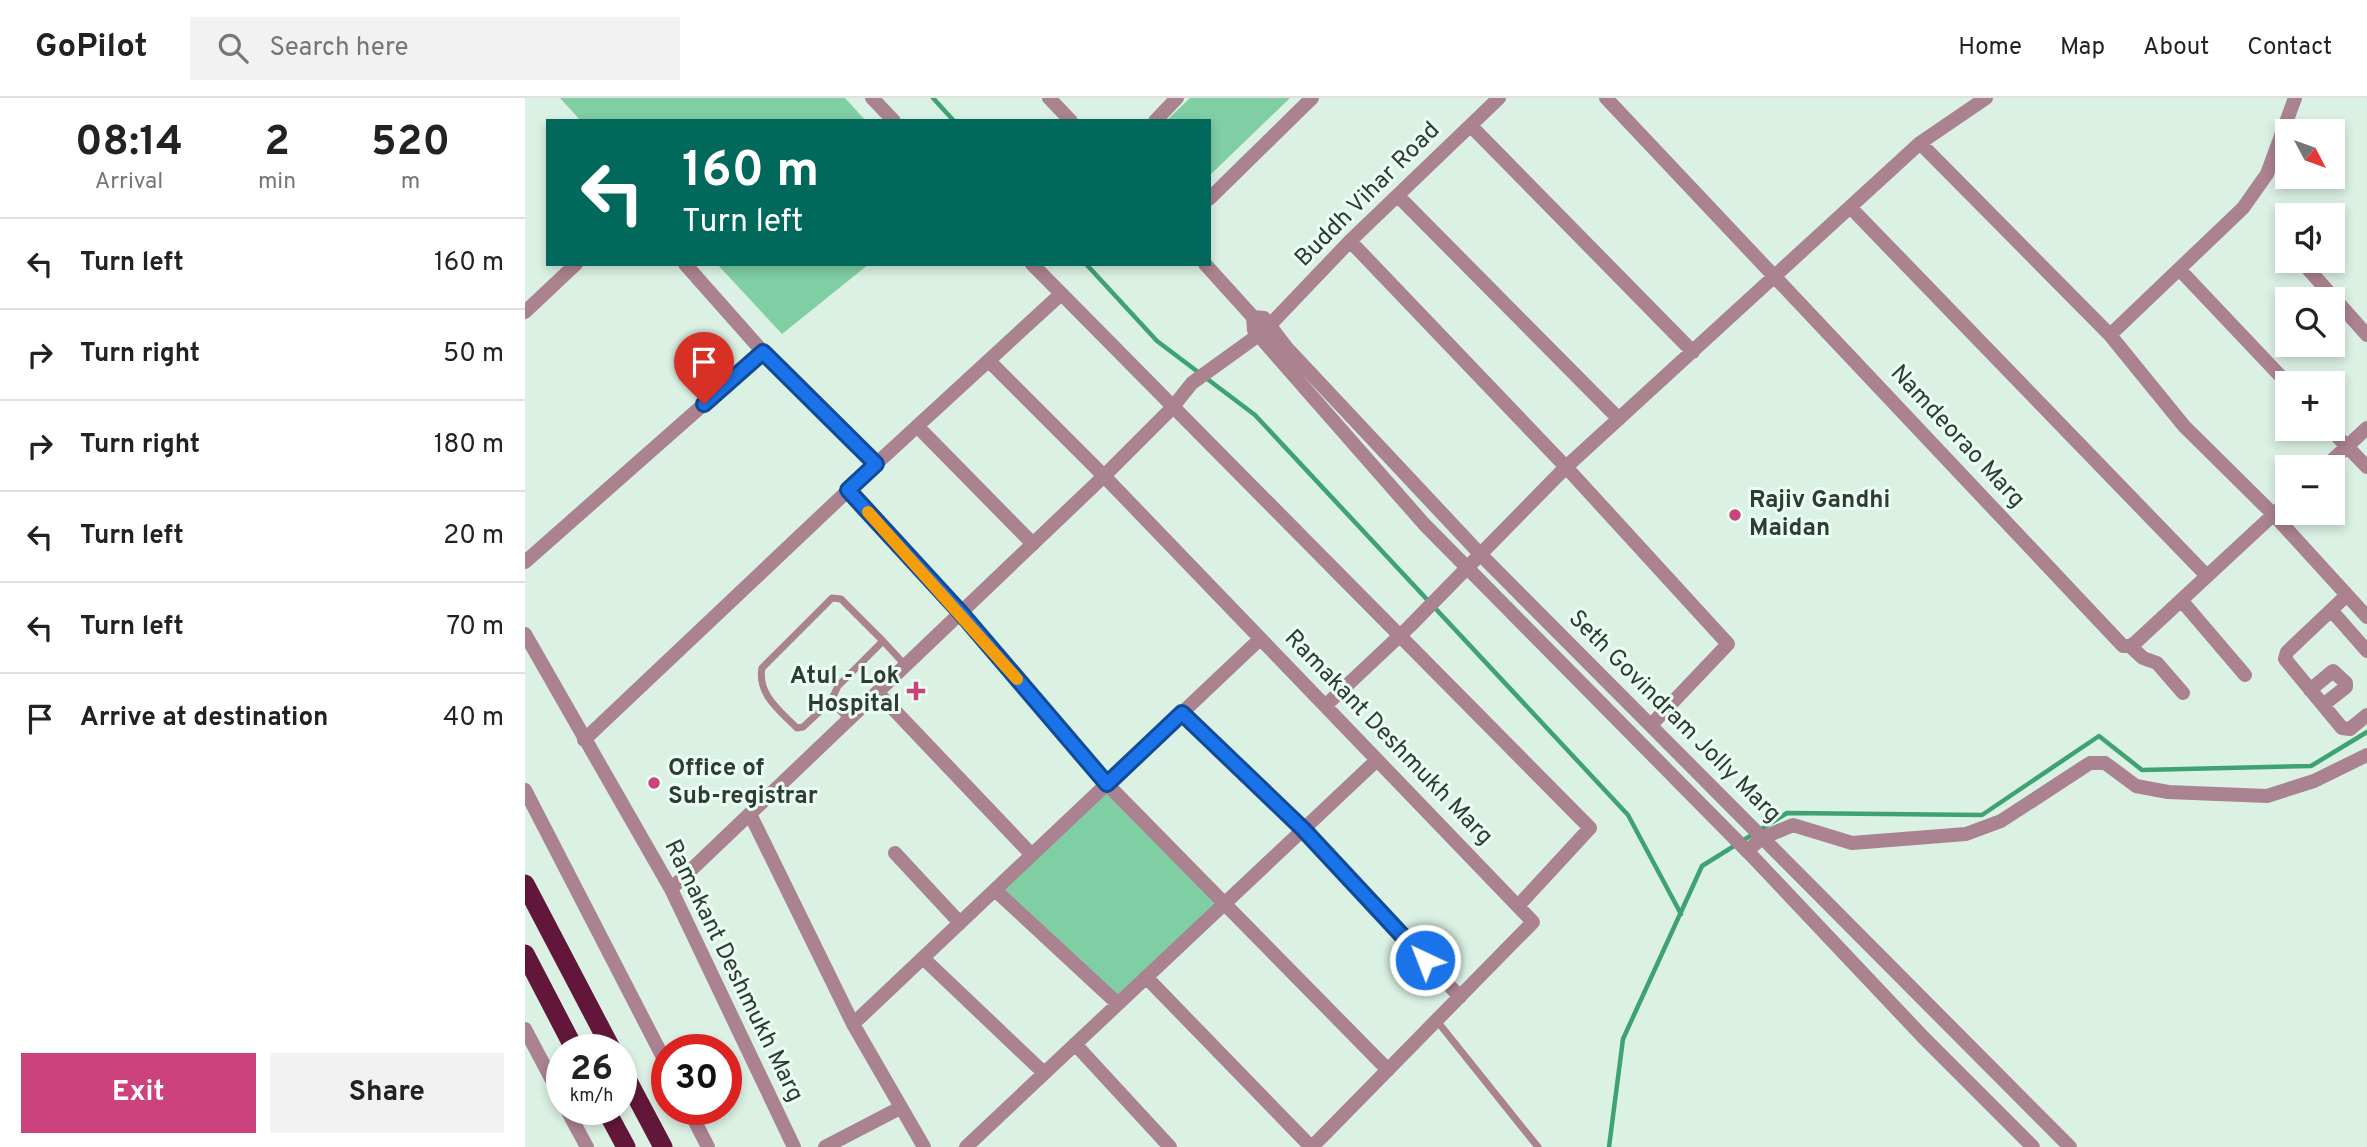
<!DOCTYPE html>
<html lang="en">
<head>
<meta charset="utf-8">
<style>
	:root { --surface:#fff; --page:#f2f2f2; --text:#222; --muted:#767676; --line:#e0e0e0; --accent:#cb427c }
	body { margin:0; font-family:Overpass,sans-serif; background:var(--page); color:var(--text); height:100vh; display:flex; flex-direction:column; font-size:26px; white-space:nowrap }
	* { box-sizing:border-box; margin:0 }
	p { font-size:23px; color:var(--muted) }
	.icon { flex:none; width:38px; height:38px; fill:none; stroke:currentColor; stroke-width:2; stroke-linecap:round; stroke-linejoin:round }
	.map { position:relative; flex:1; overflow:hidden }
	.drawer { display:flex; flex-direction:column; background:var(--surface); width:525px }
	.drawer>* { flex:none }
	.top-card { position:absolute; left:21px; top:21px; width:665px; height:147px; border-radius:0px; box-shadow:0 4px 10px #0003; background:#00695c; color:#fff; overflow:hidden }
	.needle { width:46px; rotate:131deg }
	.tools { position:absolute; left:1750px; top:21px; display:grid; gap:14px }
	.tools a { display:grid; place-items:center; width:70px; height:70px; border-radius:0px; background:var(--surface); box-shadow:0 4px 10px #0003; font-size:35px }
	.speed { position:absolute; left:21px; top:936px; display:flex; gap:14px; font-size:35px; font-weight:700; text-align:center }
	.speed>* { display:grid; place-content:center; width:91px; height:91px; border-radius:50%; background:var(--surface); box-shadow:0 4px 10px #0003; line-height:1 }
	.speed small { font-size:18px; font-weight:400 }
	.speed .limit { border:10px solid #d22; background:#fff; color:#111 }
	.pin { position:absolute; display:grid; place-items:center; width:60px; height:60px; color:#fff; margin:-72px -30px; border-radius:50% 50% 50% 0; rotate:-45deg; box-shadow:0 0 7px #0007 }
	.pin .icon { rotate:45deg }
	.me { position:absolute; width:77px; margin:-38px; rotate:317deg; stroke-linejoin:round; filter:drop-shadow(0 0 5px #0008) }
	.turn { display:flex; align-items:center; gap:24px; height:147px; padding:0 21px; font-size:32px }
	.turn .icon { width:91px; height:91px; stroke-width:2.5 }
	.turn b { display:block; font-size:49px; line-height:60px }
	.eta { display:flex; justify-content:space-evenly; align-items:center; height:119px; text-align:center }
	.eta b { font-size:42px; font-weight:700; line-height:49px }
	.action { display:flex; gap:14px; margin-top:auto; padding:14px 21px }
	.action a { flex:1; height:80px; border-radius:0px; background:var(--accent); color:#fff; font-size:28px; font-weight:700; line-height:80px; text-align:center }
	.action a+a { background:var(--page); color:var(--text) }
	ul { padding:0; list-style:none }
	li { display:flex; align-items:center; gap:21px; height:91px; padding:0 21px; border-top:2px solid var(--line) }
	li div { flex:1 }
	li b { display:block; font-size:26px }
	li em { font-style:normal }
	header { display:flex; align-items:center; gap:42px; box-sizing:border-box; height:98px; padding:0 35px; background:var(--surface); border-bottom:2px solid var(--line) }
	header strong { font-size:33px }
	nav { display:flex; gap:38px; margin-inline-start:auto; font-size:24px }
	.search { width:490px; height:63px; background:var(--page); display:flex; align-items:center; gap:18px; box-sizing:border-box; padding:0 24px; border-radius:0px; color:var(--muted); font-size:26px }
	main { display:flex; flex:1; min-height:0 }
	.map>svg:first-child { display:block }
	.green { fill:#80cea4 }
	.lines { fill:none; stroke-linecap:round; stroke-linejoin:round }
	.stream { stroke:#3ea273; stroke-width:4.5 }
	.service { stroke:#ab828f; stroke-width:7 }
	.minor { stroke:#ab828f; stroke-width:14 }
	.tertiary { stroke:#ab828f; stroke-width:14 }
	.trunk { stroke:#62173a; stroke-width:19 }
	.route-casing { stroke:#114b97; stroke-width:18 }
	.route { stroke:#1a73e8; stroke-width:12 }
	.slow { stroke:#f59e0b; stroke-width:12 }
	.poi-dot { fill:#cb427c; stroke:#e8fff1; stroke-width:2.5 }
	.labels { text-anchor:middle; dominant-baseline:central; stroke-width:6; stroke-linejoin:round; paint-order:stroke }
	.street-label { font-size:24px; fill:#313a35; stroke:#e8fff1 }
	.poi-label { font-size:24px; font-weight:bold; fill:#313a35; stroke:#e8fff1; text-anchor:start }
</style>
</head>
<body>
<header>
<strong>GoPilot</strong>
<div class="search"><svg class="icon" aria-label="search" viewBox="0 0 24 24"><circle cx="10" cy="10" r="6"/><path d="M15 15l6 6"/></svg>Search here</div>
<nav><a>Home</a><a>Map</a><a>About</a><a>Contact</a></nav>
</header>
<main>
<section class="drawer">
<div class="eta">
<div><b>08:14</b><p>Arrival</p></div>
<div><b>2</b><p>min</p></div>
<div><b>520</b><p>m</p></div>
</div>
<ul>
<li><svg class="icon" aria-label="left" viewBox="0 0 24 24"><path d="M17 20v-9H6M10 6l-5 5 5 5"/></svg><div><b>Turn left</b></div><em>160 m</em></li>
<li><svg class="icon" aria-label="right" viewBox="0 0 24 24"><path d="M7 20v-9h11M14 6l5 5-5 5"/></svg><div><b>Turn right</b></div><em>50 m</em></li>
<li><svg class="icon" aria-label="right" viewBox="0 0 24 24"><path d="M7 20v-9h11M14 6l5 5-5 5"/></svg><div><b>Turn right</b></div><em>180 m</em></li>
<li><svg class="icon" aria-label="left" viewBox="0 0 24 24"><path d="M17 20v-9H6M10 6l-5 5 5 5"/></svg><div><b>Turn left</b></div><em>20 m</em></li>
<li><svg class="icon" aria-label="left" viewBox="0 0 24 24"><path d="M17 20v-9H6M10 6l-5 5 5 5"/></svg><div><b>Turn left</b></div><em>70 m</em></li>
<li><svg class="icon" aria-label="arrive" viewBox="0 0 24 24"><path d="M6 21V4h12l-3 4 3 4H6"/></svg><div><b>Arrive at destination</b></div><em>40 m</em></li>
</ul>
<div class="action"><a>Exit</a><a>Share</a></div>
</section>
<div class="map">
<svg width="1842" height="1049" viewBox="0 0 1842 1049">
	<rect width="100%" height="100%" fill="#dbf1e4"/>
	<!-- green -->
	<path class="green" d="M35 0H320L341 23H56Z
		M665 0H765L684 78V23H641Z
		M192 166H344L257 236Z
		M582 686 700 804 593 906 470 792Z"/>
	<g class="lines">
		<!-- stream -->
		<path class="stream" d="M408 0 429 23
			M561 166 632 243 730 317 1103 717 1156 816
			M1084 1049 1098 941 1177 768 1262 715 1457 717 1574 638 1617 672 1786 668 1842 634"/>
		<!-- service -->
		<path class="service" d="M307 500 316 501 358 543 313 588 306 603 278 629 272 630C255 613 232 596 237 570Z
			M358 543 381 568
			M306 603 324 622
			M912 923 1013 1049"/>
		<!-- minor -->
		<path class="minor" d="M347 0 369 23
			M1081 0 1598 548H1605L1611 544 1762 404
			M630 23 652 0
			M946 28 1168 254
			M1395 45 1585 237 1659 328 1749 417 1842 519
			M873 98 1094 321
			M684 101 787 0
			M1326 110 1682 478
			M825 143 1041 369 1203 546 1126 627
			M1776 163 1842 237
			M160 166 238 254 351 366
			M507 166 1065 730 993 808
			M1654 171 1762 285
			M0 214 51 166
			M745 227 825 143 974 0
			M1585 237 1718 110 1742 76 1770 0
			M464 263 579 378 1008 824 787 1049
			M392 328 508 446
			M1805 331 1842 369
			M1800 369 1842 330
			M323 392 436 515 582 686 863 972
			M0 464 238 254
			M1822 497 1762 554 1760 561 1817 630 1825 631 1842 617
			M1656 502 1720 577
			M1806 512 1842 553
			M1605 548 1618 560 1632 565 1658 595
			M1785 592 1808 573 1821 585V589L1798 607
			M353 595 507 757
			M800 608 885 528 1041 369 1395 45 1461 0
			M657 615 778 731 935 899
			M59 642 351 366 536 196
			M225 716 328 926 399 1049
			M1222 753 1237 740 1268 727 1327 745 1441 736 1476 723 1565 665H1580L1611 688 1643 694 1742 698 1789 683 1842 657
			M370 755 435 825
			M470 792 593 906
			M398 860 519 975
			M621 879 786 1049
			M328 926 735 541
			M550 946 645 1049
			M300 1049 375 1010
			M441 1049 852 662"/>
		<!-- tertiary -->
		<path class="tertiary" d="M524 0 546 23
			M680 166 728 219
			M728 219 739 220 761 249 956 457 1545 1049
			M728 219 729 232 899 426 1227 758 1398 939 1508 1049
			M0 536 146 791 269 1049
			M0 692 142 967
			M146 791 579 378 647 310 667 285 739 233
			M0 931 37 1001
			M42 1012 62 1049
			M164 1012 183 1049"/>
		<!-- trunk -->
		<path class="trunk" d="M0 786 87 952
			M0 856 50 952
			M96 970 138 1049
			M81 1012 101 1049"/>
	</g>
	<g class="lines">
		<defs>
			<path id="route" d="M179 306 238 254 351 366 323 392 436 515 582 686 657 615 778 731 900 862"/>
		</defs>
		<!-- route casing -->
		<use href="#route" class="route-casing"/>
		<!-- route -->
		<use href="#route" class="route"/>
		<!-- slow -->
		<path class="slow" d="M343 414 492 581"/>
	</g>
	<!-- markers -->
	<g class="poi-dot">
		<circle cx="1210" cy="417" r="7"/>
		<path d="M387.5 582.5h7v7h7v7h-7v7h-7v-7h-7v-7h7z"/>
		<circle cx="129" cy="685" r="7"/>
	</g>
	<g class="labels">
		<!-- street labels -->
		<g class="street-label">
			<text transform="translate(843 97) rotate(-45)">Buddh Vihar Road</text>
			<text transform="translate(1432 339) rotate(47)">Namdeorao Marg</text>
			<text transform="translate(1149 619) rotate(45)">Seth Govindram Jolly Marg</text>
			<text transform="translate(863 640) rotate(46)">Ramakant Deshmukh Marg</text>
			<text transform="translate(208 873) rotate(64)">Ramakant Deshmukh Marg</text>
		</g>
		<!-- poi labels -->
		<g class="poi-label">
			<text x="1224" y="403">Rajiv Gandhi<tspan x="1224" dy="28">Maidan</tspan></text>
			<text x="375" y="579" text-anchor="end">Atul - Lok<tspan x="375" dy="28">Hospital</tspan></text>
			<text x="143" y="671">Office of<tspan x="143" dy="28">Sub-registrar</tspan></text>
		</g>
	</g>
</svg>
<div class="tools">
<a><svg class="needle" viewBox="-14 -14 28 28"><path d="M0-13l5 13h-10z" fill="#e53935"/><path d="M0 13l5-13h-10z" fill="#767676"/></svg></a>
<a><svg class="icon" aria-label="sound" viewBox="0 0 24 24"><path d="M4 9h4l5-4v14l-5-4H4zM17 9q2 3 0 6"/></svg></a>
<a><svg class="icon" aria-label="search" viewBox="0 0 24 24"><circle cx="10" cy="10" r="6"/><path d="M15 15l6 6"/></svg></a>
<a>+</a>
<a>−</a>
</div>
<div class="speed"><div>26<small>km/h</small></div><div class="limit">30</div></div>
<div class="pin" style="left:179px;top:306px;background:#d93025"><svg class="icon" aria-label="arrive" viewBox="0 0 24 24"><path d="M6 21V4h12l-3 4 3 4H6"/></svg></div>
<svg class="me" style="left:900px;top:862px" viewBox="-20 -20 40 40"><circle r="17" fill="#1a73e8" stroke="#fff" stroke-width="3"/><path d="M0-11L8 9 0 5-8 9z" fill="#fff"/></svg>
<div class="top-card">
<div class="turn"><svg class="icon" aria-label="left" viewBox="0 0 24 24"><path d="M17 20v-9H6M10 6l-5 5 5 5"/></svg><div><b>160 m</b>Turn left</div></div>
</div>
</div>
</main>
</body>
</html>
